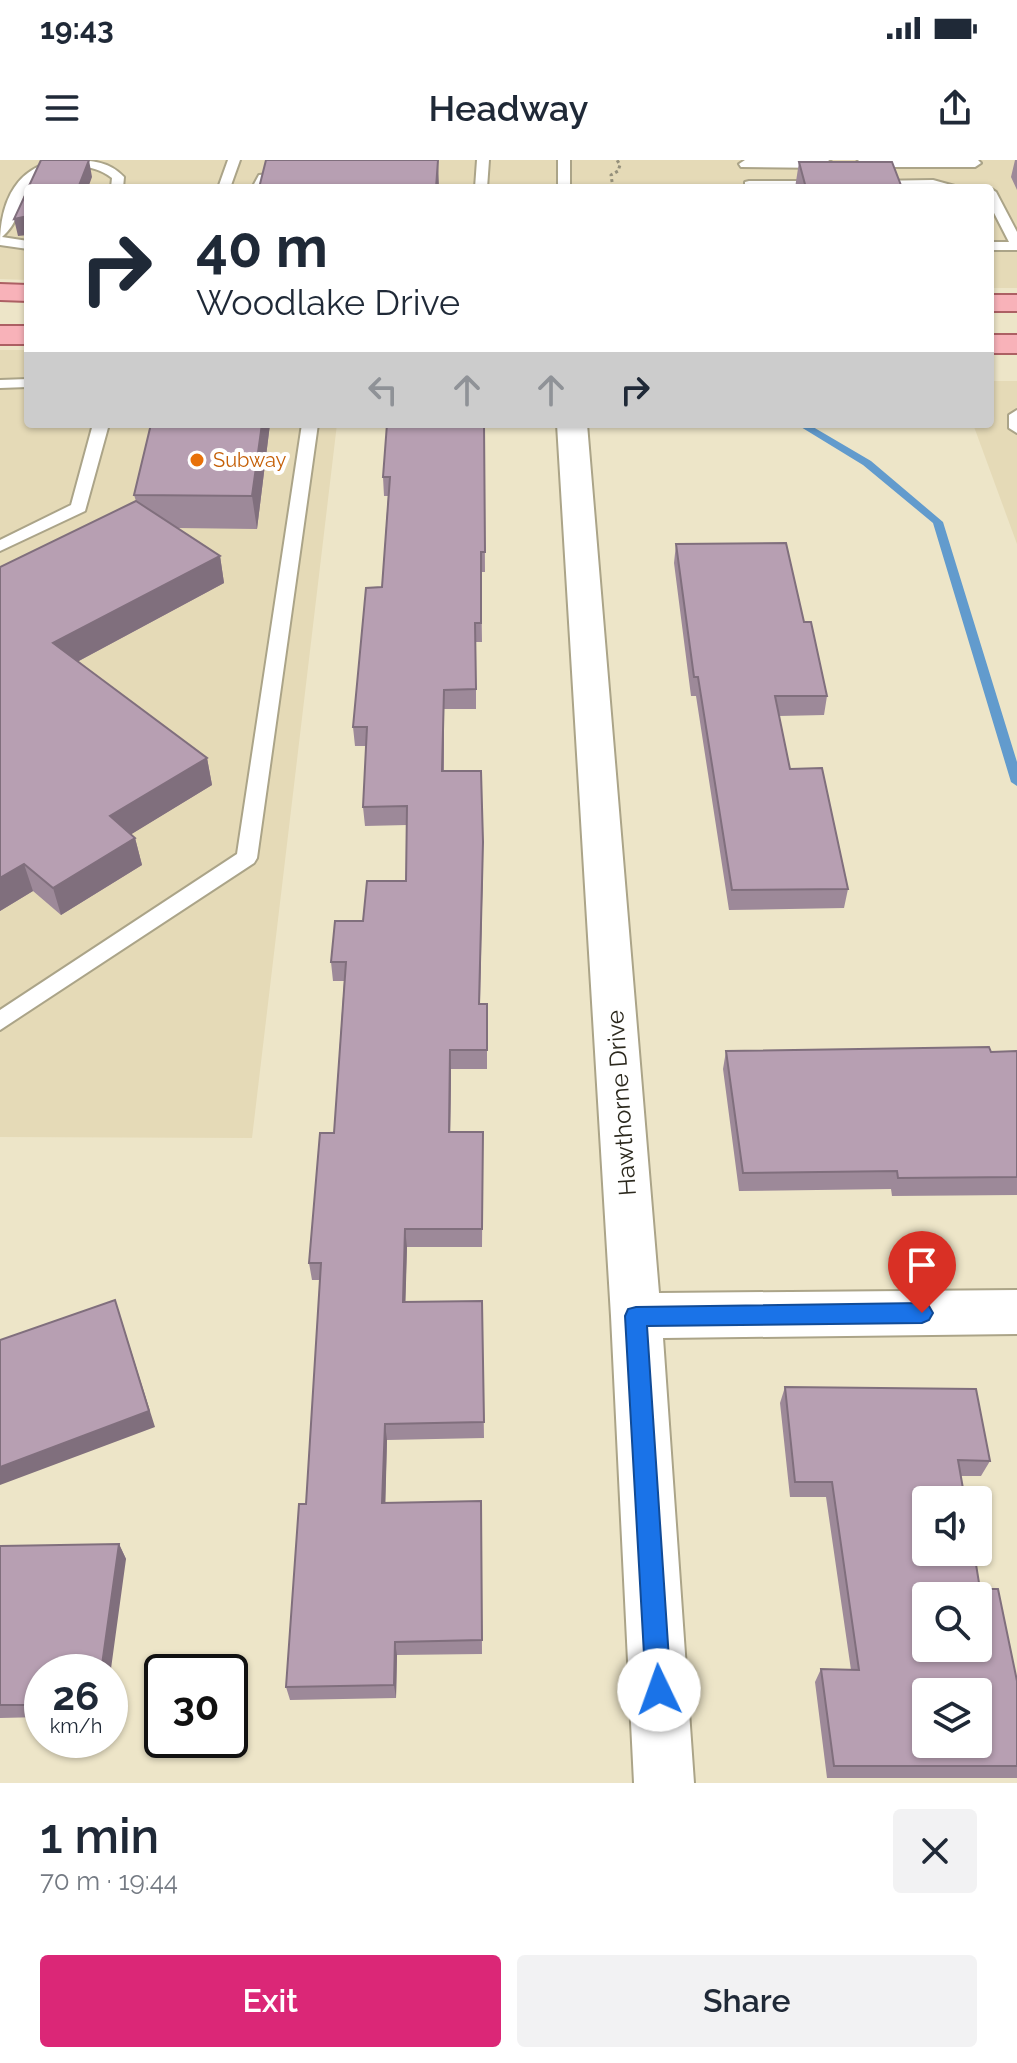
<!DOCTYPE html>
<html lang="en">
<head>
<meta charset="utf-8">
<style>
	:root { --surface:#fff; --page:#f2f2f3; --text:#1f2937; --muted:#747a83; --accent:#db2777 }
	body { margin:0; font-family:Raleway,sans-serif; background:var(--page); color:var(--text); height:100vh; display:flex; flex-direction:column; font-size:30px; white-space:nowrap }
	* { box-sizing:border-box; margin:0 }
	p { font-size:26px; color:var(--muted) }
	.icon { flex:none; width:44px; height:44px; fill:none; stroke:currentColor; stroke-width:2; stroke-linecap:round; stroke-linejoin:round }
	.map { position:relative; height:1623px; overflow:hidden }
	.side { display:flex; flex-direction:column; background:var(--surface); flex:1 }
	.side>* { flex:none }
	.hud { position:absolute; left:24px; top:24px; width:970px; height:244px; border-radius:8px; box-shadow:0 2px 6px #0004; background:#fff; color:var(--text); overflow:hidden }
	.tools { position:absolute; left:912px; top:1326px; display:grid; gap:16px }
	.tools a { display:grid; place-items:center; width:80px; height:80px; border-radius:8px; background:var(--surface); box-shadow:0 2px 6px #0004; font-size:40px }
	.speed { position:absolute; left:24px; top:1494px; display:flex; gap:16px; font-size:40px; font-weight:700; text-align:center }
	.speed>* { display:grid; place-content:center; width:104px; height:104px; border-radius:50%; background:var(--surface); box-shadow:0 2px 6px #0004; line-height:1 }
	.speed small { font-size:20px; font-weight:400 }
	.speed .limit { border:4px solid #111; border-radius:12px; background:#fff; color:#111 }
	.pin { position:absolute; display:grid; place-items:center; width:68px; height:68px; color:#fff; margin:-82px -34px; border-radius:50% 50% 50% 0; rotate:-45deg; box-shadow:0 0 8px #0007 }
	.pin .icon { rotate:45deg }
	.me { position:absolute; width:88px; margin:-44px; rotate:357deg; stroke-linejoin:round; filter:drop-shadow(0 0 6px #0008) }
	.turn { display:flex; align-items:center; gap:28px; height:168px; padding:0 40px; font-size:36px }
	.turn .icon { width:104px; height:104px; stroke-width:2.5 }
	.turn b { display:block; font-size:56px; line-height:68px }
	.lanes { display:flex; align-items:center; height:76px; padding:0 40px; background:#0003; justify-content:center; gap:40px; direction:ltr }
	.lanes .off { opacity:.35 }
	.round { display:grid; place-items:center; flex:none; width:84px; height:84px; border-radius:8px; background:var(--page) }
	.overview { display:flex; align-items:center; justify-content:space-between; height:136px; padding:0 40px }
	h1 { font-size:48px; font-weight:600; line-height:60px }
	.button { display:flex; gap:16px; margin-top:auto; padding:16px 40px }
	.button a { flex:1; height:92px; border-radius:8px; background:var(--accent); color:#fff; font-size:32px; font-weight:600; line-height:92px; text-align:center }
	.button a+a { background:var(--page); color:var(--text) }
	.status { display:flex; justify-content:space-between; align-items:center; height:56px; padding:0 40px; background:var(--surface); direction:ltr }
	.status svg { height:22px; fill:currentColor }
	header { display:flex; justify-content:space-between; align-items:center; height:104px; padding:0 40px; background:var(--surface); font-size:36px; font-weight:600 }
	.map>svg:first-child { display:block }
	.built { fill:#e5dab7 }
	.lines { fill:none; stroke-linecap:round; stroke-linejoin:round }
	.stream { fill:#629bcd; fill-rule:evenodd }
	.lane-casing { stroke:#aba488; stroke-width:4 }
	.street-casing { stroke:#aba488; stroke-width:4 }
	.primary-casing { stroke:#ad6064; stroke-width:4 }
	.path { stroke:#95907b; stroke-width:3; stroke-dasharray:3 3; stroke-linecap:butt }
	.lane { fill:#fff; fill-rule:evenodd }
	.street { fill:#fff; fill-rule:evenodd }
	.primary { fill:#f8b2b9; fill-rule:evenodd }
	.wall { fill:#9d8999 }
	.shaded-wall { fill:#806f7d }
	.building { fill:#b79fb2; stroke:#806f7d; stroke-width:2; fill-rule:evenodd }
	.route { fill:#1a73e8; stroke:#114b97; stroke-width:2 }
	.food-dot { fill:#e8710a; stroke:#fff; stroke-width:3 }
	.labels { text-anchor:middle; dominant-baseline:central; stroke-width:8; stroke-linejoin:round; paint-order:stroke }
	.far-food-label { font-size:20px; fill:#c56008; stroke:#fff; text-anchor:start }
	.street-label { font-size:24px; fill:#2c291e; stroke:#fff }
</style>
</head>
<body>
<div class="status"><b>19:43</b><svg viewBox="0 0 49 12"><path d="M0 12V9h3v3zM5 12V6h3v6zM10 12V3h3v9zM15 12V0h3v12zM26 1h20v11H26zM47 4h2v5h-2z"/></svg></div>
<header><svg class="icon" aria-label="menu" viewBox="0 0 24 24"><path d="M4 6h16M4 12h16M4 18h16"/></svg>Headway<svg class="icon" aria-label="share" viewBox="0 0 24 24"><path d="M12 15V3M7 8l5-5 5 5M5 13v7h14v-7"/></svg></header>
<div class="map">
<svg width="1017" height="1623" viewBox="0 0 1017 1623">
	<rect width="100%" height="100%" fill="#ede5c8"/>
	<!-- built -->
	<path class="built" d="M0 0H1017V128H990V28H28V120L0 119Z
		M0 190H28V264H337L252 978 0 977Z
		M990 221H1017V384L973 264H990Z"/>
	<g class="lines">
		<!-- stream -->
		<path class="stream" d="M796 264H808L871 301 943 362 1017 602V626L1011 622 933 363 863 305Z"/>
		<defs>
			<path id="lane" d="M66 0C88 0 108 0 124 17L123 28H111L112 18C99 8 87 6 71 7 9 11 33 51 2 77L28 81V89L0 85C0 41 17 3 66 0Z
				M228 0H240L230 28H218Z
				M321 0H337L306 17 268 21 264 28H252L259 15 299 11Z
				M477 0H489L487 28H475Z
				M558 0H570V28H558Z
				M745 0H828L834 4 828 8 741 7 739 4Z
				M859 0H978L981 3 975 7H862L856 3Z
				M933 20 962 28H870L867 25 873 21Z
				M749 21H823L829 25 826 28H745V22Z
				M990 28 996 32 1017 72V90H990V82H1009L990 45Z
				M28 219V227L0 228V220Z
				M1017 250V273L1009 268V255Z
				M93 264H109L85 351 0 391V380L71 345Z
				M302 264H318L257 698 254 703 0 870V850L237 694Z"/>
			<path id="street" d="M557 264H587L659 1133 1017 1130V1174L663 1178 694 1623H634L611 1156Z"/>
			<path id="primary" d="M0 124 28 125V141L0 140Z
				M990 135H1017V151H990Z
				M0 166H28V184H0Z
				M990 175H1017V193H990Z"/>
		</defs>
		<!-- lane casing -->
		<use href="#lane" class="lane-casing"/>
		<!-- street casing -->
		<use href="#street" class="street-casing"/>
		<!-- primary casing -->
		<use href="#primary" class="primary-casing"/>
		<!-- path -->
		<path class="path" d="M613 28 611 15 618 11 620 5 617 0"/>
		<!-- lane -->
		<use href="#lane" class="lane"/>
		<!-- street -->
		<use href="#street" class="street"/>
		<!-- primary -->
		<use href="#primary" class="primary"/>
	</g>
	<!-- wall -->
	<path class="wall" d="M1015 0H1017V30L1011 17Z
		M799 2 902 28H795Z
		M270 264 257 369 177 368 220 396 224 423 77 502 207 598 212 625 131 674 135 678 142 705 61 755 33 731 0 751V407L136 341 134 335Z
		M484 264 485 412H481L482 482H476V549H444V611L483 701 480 844H487V909H451L450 972H483L482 1087H407L405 1142 482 1141 484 1278 387 1280 385 1343 481 1341 482 1494 397 1495 396 1538 290 1540 286 1527 306 1344 320 1120H312L309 1103 334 973 344 821H333L331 802 363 761 406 721 407 665 365 666 363 647 366 586H355L353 567 382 427 388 336H384L383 317Z
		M676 384 804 462 827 536 824 555 779 556 790 609 848 729 844 748 729 750 696 536H691L674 403Z
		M726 891H1017V1035L892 1036 891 1029 739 1031 723 909Z
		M785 1227 990 1301 981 1316H961L980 1429 1017 1521V1618H827L815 1522 821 1509 851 1510 826 1337H790L780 1243Z
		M119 1384 126 1399 42 1512V1557L0 1558V1386Z"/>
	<!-- shaded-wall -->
	<path class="shaded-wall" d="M89 0 92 17 88 28H78Z
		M438 0 439 28H436Z
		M28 56V75L18 76 14 59Z
		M262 264H270L257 369 252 336Z
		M220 396 224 423 60 511 53 483Z
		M444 530V549L443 631 442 611Z
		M207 598 212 625 117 683 110 656Z
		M135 678 142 705 61 755 53 728Z
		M483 682V701L479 863V844Z
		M24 704 33 731 0 751V718Z
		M450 890 451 909 450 991 449 972Z
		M405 1069 407 1087 405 1159 403 1142Z
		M115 1140 155 1267 0 1325V1307Z
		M385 1264 387 1280 385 1358 382 1343Z
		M119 1384 126 1399 110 1516V1512H101Z
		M395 1482 397 1495 396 1538 394 1525Z"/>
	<!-- building -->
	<path class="building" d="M41 0H89L78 28H28Z
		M266 0H438L436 28H259Z
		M799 2H892L902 28H806Z
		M28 29V56L14 59Z
		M151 264H262L252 336 134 335Z
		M387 264H484L485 392H481V463H475L476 529 444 530 442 611H481L483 682 479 844H487V890H450L449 972H483L482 1069H405L403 1142 482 1141 484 1262 385 1264 382 1343 481 1341 482 1480 395 1482 394 1525 286 1527 299 1344H306L321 1103H309L320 973H334L346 802H331L335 761H363L367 721H406L407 646 363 647 367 567H353L366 428 382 427 390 317H383Z
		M136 341 220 396 53 483 207 598 110 656 135 678 53 728 24 704 0 718V407Z
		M786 383 804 462H811L827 536H775L790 609 822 608 848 729 732 730 698 517H694L676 384Z
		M989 887 991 892 1017 891V1017L898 1018 897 1011 743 1013 726 891Z
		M115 1140 149 1251 0 1307V1180Z
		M785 1227 976 1229 990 1301 958 1300 965 1340H926V1392H974L980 1429H998L1017 1521V1606H834L821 1509 859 1510 832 1322H795ZM926 1436H978V1488H926ZM926 1532H978V1584H926Z
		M119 1384 101 1512H42V1545H0V1386Z"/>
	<!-- route -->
	<path class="route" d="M922 1143 929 1146 933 1153 929 1160 922 1163 647 1166 671 1530 668 1539 659 1542 650 1539 646 1530 625 1156 628 1149 636 1147Z"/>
	<!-- markers -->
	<circle class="food-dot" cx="197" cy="300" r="8"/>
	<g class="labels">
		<!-- far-food labels -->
		<g class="far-food-label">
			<text x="213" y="300">Subway</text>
		</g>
		<!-- street labels -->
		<g class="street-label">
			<text transform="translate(621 943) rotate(-94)">Hawthorne Drive</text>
		</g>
	</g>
</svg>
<div class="tools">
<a><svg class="icon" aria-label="sound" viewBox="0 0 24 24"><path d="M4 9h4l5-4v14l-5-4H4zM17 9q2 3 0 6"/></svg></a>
<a><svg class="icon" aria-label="search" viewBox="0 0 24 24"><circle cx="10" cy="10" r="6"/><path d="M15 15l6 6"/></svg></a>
<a><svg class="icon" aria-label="layers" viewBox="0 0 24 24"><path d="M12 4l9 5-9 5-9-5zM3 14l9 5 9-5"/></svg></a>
</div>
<div class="speed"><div>26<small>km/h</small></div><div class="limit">30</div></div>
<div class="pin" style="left:922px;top:1153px;background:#d93025"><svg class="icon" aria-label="arrive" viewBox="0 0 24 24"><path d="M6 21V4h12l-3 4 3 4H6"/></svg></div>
<svg class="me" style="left:659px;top:1530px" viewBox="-20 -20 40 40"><circle r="19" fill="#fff"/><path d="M0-13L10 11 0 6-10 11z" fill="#1a73e8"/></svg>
<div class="hud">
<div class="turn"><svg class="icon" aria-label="right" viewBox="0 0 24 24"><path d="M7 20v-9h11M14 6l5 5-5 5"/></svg><div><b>40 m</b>Woodlake Drive</div></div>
<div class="lanes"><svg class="icon off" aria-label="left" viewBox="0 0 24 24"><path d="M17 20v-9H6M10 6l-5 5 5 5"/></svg><svg class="icon off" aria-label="ahead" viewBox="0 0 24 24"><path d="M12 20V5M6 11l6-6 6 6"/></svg><svg class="icon off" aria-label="ahead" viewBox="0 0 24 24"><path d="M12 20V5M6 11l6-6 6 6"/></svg><svg class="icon" aria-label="right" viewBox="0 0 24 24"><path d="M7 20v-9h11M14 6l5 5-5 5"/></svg></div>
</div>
</div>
<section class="side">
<div class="overview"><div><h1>1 min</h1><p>70 m · 19:44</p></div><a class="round"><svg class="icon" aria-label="close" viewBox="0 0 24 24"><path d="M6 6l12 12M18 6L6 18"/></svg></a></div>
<div class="button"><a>Exit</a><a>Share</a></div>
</section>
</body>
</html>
